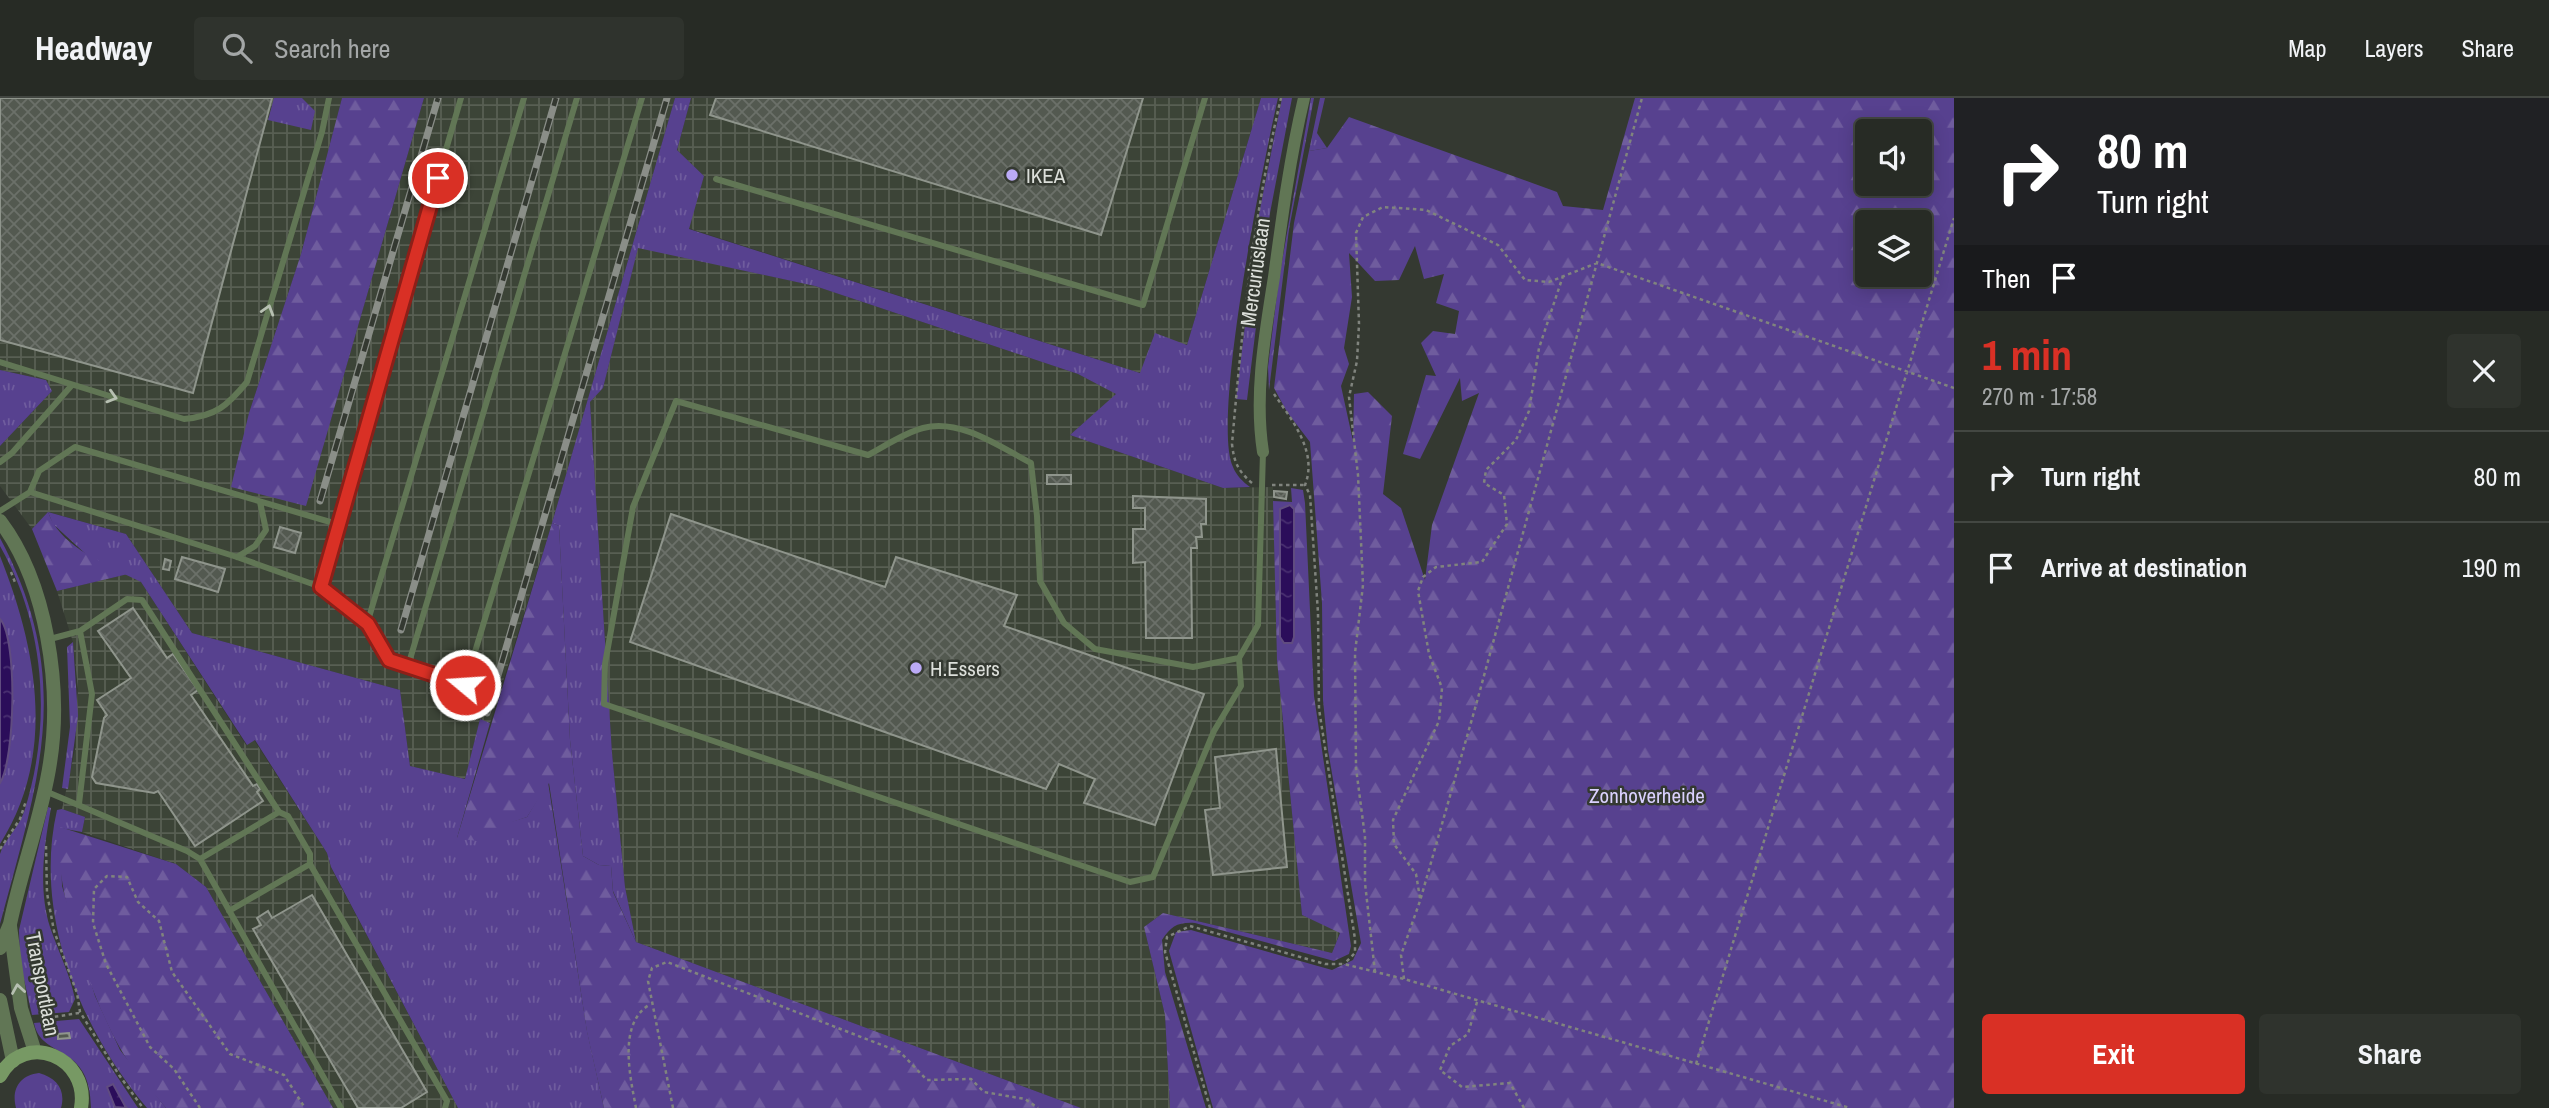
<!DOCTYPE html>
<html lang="en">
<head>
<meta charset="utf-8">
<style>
	:root { --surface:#272b25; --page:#2f332d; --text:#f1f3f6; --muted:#a4a7a7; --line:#434742; --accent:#d93025 }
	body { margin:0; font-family:"Archivo Narrow",sans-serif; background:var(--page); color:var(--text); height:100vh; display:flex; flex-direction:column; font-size:26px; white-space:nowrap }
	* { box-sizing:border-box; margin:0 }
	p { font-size:23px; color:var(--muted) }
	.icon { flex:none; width:38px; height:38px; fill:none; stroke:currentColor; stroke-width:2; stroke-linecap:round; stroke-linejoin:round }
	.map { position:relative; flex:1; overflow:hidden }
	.sheet { display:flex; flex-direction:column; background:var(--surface); width:595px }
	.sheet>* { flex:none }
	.banner { background:#202124; color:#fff; overflow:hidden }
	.fabs { position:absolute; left:1855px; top:21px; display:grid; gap:14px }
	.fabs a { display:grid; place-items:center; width:77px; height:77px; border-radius:7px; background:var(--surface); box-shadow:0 4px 18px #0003,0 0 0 2px var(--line); font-size:35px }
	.pin { position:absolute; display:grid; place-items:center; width:60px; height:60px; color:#fff; margin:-30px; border:4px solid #fff; border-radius:50%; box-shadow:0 2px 7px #0007 }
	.me { position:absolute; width:77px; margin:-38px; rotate:288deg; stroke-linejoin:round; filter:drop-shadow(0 0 5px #0008) }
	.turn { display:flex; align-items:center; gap:24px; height:147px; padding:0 28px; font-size:32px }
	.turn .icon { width:91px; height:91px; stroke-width:2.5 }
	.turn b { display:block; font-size:49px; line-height:60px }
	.then { display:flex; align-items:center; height:66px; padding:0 28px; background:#0003; gap:14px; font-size:26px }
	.round { display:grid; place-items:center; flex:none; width:74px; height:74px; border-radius:7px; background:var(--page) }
	.summary { display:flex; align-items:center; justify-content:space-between; height:119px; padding:0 28px }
	h1 { font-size:42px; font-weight:800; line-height:52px; color:var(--accent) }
	.action { display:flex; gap:14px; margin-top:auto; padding:14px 28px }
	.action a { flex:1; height:80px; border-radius:7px; background:var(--accent); color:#fff; font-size:28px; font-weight:800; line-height:80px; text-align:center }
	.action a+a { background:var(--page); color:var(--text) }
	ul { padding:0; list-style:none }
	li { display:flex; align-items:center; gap:21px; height:91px; padding:0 28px; border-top:2px solid var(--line) }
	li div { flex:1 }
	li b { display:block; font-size:26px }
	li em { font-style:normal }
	header { display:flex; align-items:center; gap:42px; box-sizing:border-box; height:98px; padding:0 35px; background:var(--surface); border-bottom:2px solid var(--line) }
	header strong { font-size:33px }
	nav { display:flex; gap:38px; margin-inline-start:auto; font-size:24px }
	.search { width:490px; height:63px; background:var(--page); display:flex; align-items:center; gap:18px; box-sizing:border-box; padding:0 24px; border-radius:7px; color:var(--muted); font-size:26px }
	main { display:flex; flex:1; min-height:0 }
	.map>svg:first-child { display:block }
	.industrial { fill:url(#industrial-grid) }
	.grass { fill:url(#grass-tufts) }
	.forest { fill:url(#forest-firs); fill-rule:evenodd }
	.water { fill:url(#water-ripples); stroke:#604c80; stroke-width:2 }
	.building { fill:url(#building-cross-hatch); stroke:#8f958c; stroke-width:2 }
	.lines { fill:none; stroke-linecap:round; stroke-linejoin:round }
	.path { stroke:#80847e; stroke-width:2.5; stroke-dasharray:3.5 3.5; stroke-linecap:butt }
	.service { stroke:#617655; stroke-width:6 }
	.minor { stroke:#617655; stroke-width:12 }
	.tertiary { stroke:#617655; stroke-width:14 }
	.secondary { stroke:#779964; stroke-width:14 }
	.rail-casing { stroke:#8a8e88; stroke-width:7 }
	.rail { stroke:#343931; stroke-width:4.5; stroke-dasharray:13; stroke-linecap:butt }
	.oneway { stroke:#b7c0b2 }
	.route-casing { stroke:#8d1f18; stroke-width:18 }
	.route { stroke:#d93025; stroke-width:12 }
	.poi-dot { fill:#bbaaf6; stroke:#343931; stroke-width:2.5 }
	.labels { text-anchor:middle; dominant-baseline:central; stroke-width:5; stroke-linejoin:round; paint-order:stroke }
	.poi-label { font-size:21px; fill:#dcdfda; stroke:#343931; text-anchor:start }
	.street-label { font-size:21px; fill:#dcdfda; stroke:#343931 }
	.park-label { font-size:21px; fill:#dad1fe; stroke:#343931 }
</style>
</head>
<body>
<header>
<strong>Headway</strong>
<div class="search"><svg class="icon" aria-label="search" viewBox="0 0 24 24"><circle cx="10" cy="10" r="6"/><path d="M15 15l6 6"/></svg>Search here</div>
<nav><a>Map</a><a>Layers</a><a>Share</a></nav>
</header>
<main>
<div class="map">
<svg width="1954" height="1010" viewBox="0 0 1954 1010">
	<defs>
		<pattern id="industrial-grid" width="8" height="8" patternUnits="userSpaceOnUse" patternTransform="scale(1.75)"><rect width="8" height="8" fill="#3c4437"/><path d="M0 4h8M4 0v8" fill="none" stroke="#585f53"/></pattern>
		<pattern id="grass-tufts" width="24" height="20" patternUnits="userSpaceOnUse" patternTransform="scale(1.75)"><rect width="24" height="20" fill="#57418f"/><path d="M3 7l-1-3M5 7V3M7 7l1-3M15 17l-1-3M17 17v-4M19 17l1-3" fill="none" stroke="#6f5c9e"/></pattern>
		<pattern id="forest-firs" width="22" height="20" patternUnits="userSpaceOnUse" patternTransform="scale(1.75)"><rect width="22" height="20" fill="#57418f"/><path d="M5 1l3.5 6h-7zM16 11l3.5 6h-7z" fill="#6f5c9e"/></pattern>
		<pattern id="water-ripples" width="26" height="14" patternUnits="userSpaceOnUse" patternTransform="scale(1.75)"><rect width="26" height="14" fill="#2b0d5a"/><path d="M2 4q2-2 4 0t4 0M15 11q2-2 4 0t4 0" fill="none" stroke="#493071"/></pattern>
		<pattern id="building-cross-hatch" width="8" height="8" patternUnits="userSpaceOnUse" patternTransform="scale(1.75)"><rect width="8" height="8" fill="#535950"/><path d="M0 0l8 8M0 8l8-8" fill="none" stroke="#6b7069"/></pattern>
	</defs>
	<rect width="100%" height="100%" fill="#343931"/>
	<!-- industrial -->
	<path class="industrial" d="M0 0H342L301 156 249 315 329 328 424 0H675L552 425 490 625 480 622 465 681 410 668 400 592 192 535 126 436 49 414 32 431 0 388V348L52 293 46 282 0 272Z
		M691 0H1261L1187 247 1140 275 688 130 704 78 677 52Z
		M638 149 815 188 1078 276 1117 296 1070 337 1223 390 1273 389 1277 562 1302 817 1340 834 1332 855 1163 815 1144 829 1165 917 1170 1010H1081L636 844 625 789 612 655 590 304 603 290Z
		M128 476 141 484 246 647 254 642 327 755 331 770 458 1010H333L206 789 176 766 82 734 85 719 62 711 75 652 78 591 73 544 57 493Z"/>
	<!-- grass -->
	<path class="grass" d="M274 0H302L315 13 311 32 268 22Z
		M675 0H691L677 52 704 78 689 131 1140 275 1155 235 1187 247 1261 0H1278C1264 61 1211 323 1233 369 1236 377 1243 384 1250 389L1223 390 1070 337 1116 296 1078 276 815 188 638 150 603 290 590 304 612 655 625 789 636 844 613 793 611 768 599 767 583 758 570 642 559 428 552 425Z
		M1282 0H1292L1270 115 1247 302 1236 301 1258 121Z
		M1311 0H1314L1289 131 1269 292 1268 269 1279 180Z
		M1320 0H1325L1317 35 1327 50 1309 53Z
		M0 272 46 282 52 293 0 348Z
		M48 414 126 436 192 535 400 592 410 668 465 681 480 621 490 625 457 740 527 719 548 684 587 933 604 1010H458L331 769 327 755 255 642 247 647 141 484 89 459 53 426Z
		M0 440C75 582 39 680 0 826 0 807 0 773 0 756 4 742 19 729 24 714 52 627 46 529 0 448Z
		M0 458C37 551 57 656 0 746Z
		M73 544 78 618 68 691 62 690 70 629 67 549Z
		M48 709 51 710C44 748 38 791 50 829 58 853 70 876 75 901L69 914 32 917 20 864 19 832Z
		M62 711 85 719 82 734 60 730 62 788 95 898 120 952 166 1010H147C80 931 33 816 57 712Z
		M79 921 138 1010H91C91 944 41 962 34 925Z
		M39 975C57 980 66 992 61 1010H16C11 991 20 977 39 975Z"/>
	<!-- forest -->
	<path class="forest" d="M342 0H424L306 408 231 389 249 315 301 156Z
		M1635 0H1954V1010H1213L1169 853 1176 834 1191 832 1332 872 1353 862 1361 845 1328 652 1323 602 1322 505 1310 344 1287 314 1274 290 1294 125 1309 53 1327 50 1349 19 1557 94 1563 108 1603 112ZM1867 33H1920V86H1867ZM1867 124H1920V177H1867ZM1415 148 1424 181 1444 176 1436 205 1459 213 1455 236 1433 233 1421 245 1436 278 1426 277 1403 356 1420 361 1460 280 1462 303 1479 295 1432 427 1425 482 1401 410 1383 396 1392 318 1368 294 1354 296 1353 343 1341 288 1349 266 1344 250 1352 199 1349 155 1375 183 1399 182Z
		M1291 390 1303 392 1305 405 1314 598 1351 848 1349 856 1334 863 1195 825C1178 824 1171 828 1162 842L1165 874 1206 1010H1170L1165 917 1144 829 1163 815 1332 855 1340 835 1302 817 1277 562 1273 403 1292 404Z
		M48 414C59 446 98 463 128 476L57 493 32 431Z
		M552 425 559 428 570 642 583 758 599 767 611 768 613 794 636 844 1081 1010H604L587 934 549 685 527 719 489 732 483 744 457 740Z
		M60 729 176 766 206 789 333 1010H166C150 991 132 972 120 950 92 902 51 784 60 729Z"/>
	<!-- water -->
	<path class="water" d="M1290 407 1294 411V539L1292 545H1284L1280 539V411Z
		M0 521C18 541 15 662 0 685Z
		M113 986 125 1008 127 1010 115 1009 107 989Z"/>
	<!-- building -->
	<path class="building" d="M0 0H272L193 295 0 242Z
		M716 0H1143L1101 137 710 17Z
		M1047 377H1071V386H1047Z
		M1274 393 1287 394 1286 401 1274 399Z
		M1133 398 1206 401V426H1201L1202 439H1196L1197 450H1191L1192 540H1146L1145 464 1133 465V431H1145V410H1133Z
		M671 416 885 489 896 459 1017 497 1004 528 1204 596 1155 727 1084 705 1095 681 1059 666 1046 691 630 544Z
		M280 429 301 435 295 455 274 449Z
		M182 459 225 471 218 494 175 481Z
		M165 461 171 463 169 472 163 471Z
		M133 510 167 560 173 556 198 592 191 597 253 688 257 686 260 691 257 694 263 703 195 748 158 693 154 695 96 685 92 679 104 620 107 617 97 602 131 580 98 533Z
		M1276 651 1287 769 1213 777 1205 712 1220 710 1215 659Z
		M312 797 427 994 401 1010H358L253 831 261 827 257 820 268 813 272 820Z
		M69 935 70 940 58 941V936Z"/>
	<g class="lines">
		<!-- path -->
		<path class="path" d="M1274 296C1292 322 1318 354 1305 387L1310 397 1318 515 1319 611 1355 841V855L1344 866
			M1252 385C1238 373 1234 364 1232 346 1242 230 1254 114 1281 0
			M1272 387H1304
			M11 474 16 487
			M46 748 47 795 54 833 77 895 80 914 119 977 143 1010
			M0 751 20 721 26 703
			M1420 800 1416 776 1394 746 1393 722 1439 623 1442 590 1429 556 1418 493 1423 479 1436 469 1482 464 1507 426 1504 397 1484 385 1486 372 1516 342 1529 313 1539 250 1563 178
			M1375 874 1365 785V739L1356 670 1355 555 1363 487 1358 377 1349 299 1357 263 1359 226 1356 135 1363 119 1383 109 1426 112 1498 147 1525 182 1549 184 1597 165 1954 290
			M1404 881 1401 857 1420 803 1476 607 1642 0
			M1477 904 1468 936 1450 948 1440 972 1462 989 1510 985 1524 1010
			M41 921 79 915
			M1696 966 1954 120
			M200 1010 174 971 150 949 106 866 93 825 94 791 107 778 127 779 138 804 159 823 172 874 230 956 284 977 305 1010
			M636 1010C630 978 618 926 649 907
			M673 1010 648 883 652 870 667 864 900 954 927 982 971 981 984 994 1025 1001 1038 1010
			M1210 1010 1165 854 1167 839 1190 828 1325 866H1344L1404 881 1850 1010"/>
		<!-- service -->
		<path class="service" d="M577 0 408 568 465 587 642 0
			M716 81 1143 207 1205 0
			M0 264 184 321C216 318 227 308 247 284L322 34 329 0
			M0 364 12 355 72 287
			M30 394 237 459 321 489 367 526 524 0
			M0 413 30 394 39 373 75 349 337 426 461 0
			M237 459 255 448 266 432 260 404
			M321 489 337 426
			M367 526 389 562 408 568
			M1239 560 1241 588 1214 633 1153 779 1130 784 604 606 605 566 633 409 676 303 868 357C885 348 904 335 923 330 960 320 1000 349 1031 365L1037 418 1040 483 1064 525 1095 551 1193 569 1239 560 1258 527 1263 354
			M45 693 187 753 200 761 279 714 142 502 127 501 80 533 50 541
			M79 706 92 596 80 533
			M279 714 288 718 310 756V766L447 1003 445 1010
			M200 761 341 1010
			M229 813 310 766"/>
		<!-- minor -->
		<path class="minor" d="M1263 354C1254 296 1265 236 1274 179 1282 119 1290 59 1304 0"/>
		<!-- tertiary -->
		<path class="tertiary" d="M0 423C47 485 62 589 50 665 42 719 21 772 10 826L0 850
			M10 828 21 910 35 954
			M0 902 13 963"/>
		<!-- secondary -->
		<path class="secondary" d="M0 978C25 932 90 959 81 1010"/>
		<defs>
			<path id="rail" d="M320 403 438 0
				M401 532 556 0
				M487 615 667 0"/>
		</defs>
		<!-- rail casing -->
		<use href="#rail" class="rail-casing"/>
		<!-- rail -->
		<use href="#rail" class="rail"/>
	</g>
	<!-- one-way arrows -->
	<defs><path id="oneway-chevron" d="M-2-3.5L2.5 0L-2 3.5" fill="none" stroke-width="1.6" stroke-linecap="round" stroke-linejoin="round" transform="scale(1.75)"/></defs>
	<g class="oneway">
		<use href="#oneway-chevron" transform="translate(268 212) rotate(-73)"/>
		<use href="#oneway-chevron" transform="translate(112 299) rotate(17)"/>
		<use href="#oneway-chevron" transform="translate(18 891) rotate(-99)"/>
	</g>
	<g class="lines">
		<defs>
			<path id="route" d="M438 80 321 489 368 526 389 562 465 587"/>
		</defs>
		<!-- route casing -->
		<use href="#route" class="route-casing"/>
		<!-- route -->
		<use href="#route" class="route"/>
	</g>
	<!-- markers -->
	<g class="poi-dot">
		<circle cx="1012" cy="77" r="7"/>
		<circle cx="916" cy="570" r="7"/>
	</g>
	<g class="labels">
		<!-- poi labels -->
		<g class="poi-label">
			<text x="1026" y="77">IKEA</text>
			<text x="930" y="570">H.Essers</text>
		</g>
		<!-- street labels -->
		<g class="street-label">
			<text transform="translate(1255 174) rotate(-82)">Mercuriuslaan</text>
			<text transform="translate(43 886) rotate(79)">Transportlaan</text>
		</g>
		<!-- park labels -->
		<g class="park-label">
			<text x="1647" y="697">Zonhoverheide</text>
		</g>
	</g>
</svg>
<div class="fabs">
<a><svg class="icon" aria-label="sound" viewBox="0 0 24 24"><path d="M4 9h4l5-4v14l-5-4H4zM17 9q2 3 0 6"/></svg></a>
<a><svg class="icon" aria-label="layers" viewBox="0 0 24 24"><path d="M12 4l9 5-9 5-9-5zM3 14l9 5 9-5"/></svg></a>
</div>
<div class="pin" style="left:438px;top:80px;background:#d93025"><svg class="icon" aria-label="arrive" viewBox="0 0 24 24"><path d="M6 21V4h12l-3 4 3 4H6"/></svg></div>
<svg class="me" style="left:465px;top:587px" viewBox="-20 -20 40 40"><circle r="17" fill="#d93025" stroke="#fff" stroke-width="3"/><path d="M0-11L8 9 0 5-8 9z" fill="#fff"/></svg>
</div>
<section class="sheet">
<div class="banner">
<div class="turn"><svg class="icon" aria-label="right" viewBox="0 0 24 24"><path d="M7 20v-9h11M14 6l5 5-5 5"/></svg><div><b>80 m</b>Turn right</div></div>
<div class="then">Then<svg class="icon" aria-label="arrive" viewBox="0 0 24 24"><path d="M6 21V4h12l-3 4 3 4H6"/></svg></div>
</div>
<div class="summary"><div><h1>1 min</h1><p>270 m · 17:58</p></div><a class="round"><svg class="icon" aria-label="close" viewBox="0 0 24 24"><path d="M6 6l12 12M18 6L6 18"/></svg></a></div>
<ul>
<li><svg class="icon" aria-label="right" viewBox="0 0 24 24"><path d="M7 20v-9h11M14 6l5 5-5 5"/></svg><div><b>Turn right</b></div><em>80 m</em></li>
<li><svg class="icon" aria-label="arrive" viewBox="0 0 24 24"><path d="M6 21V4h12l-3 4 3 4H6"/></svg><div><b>Arrive at destination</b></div><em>190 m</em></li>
</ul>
<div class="action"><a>Exit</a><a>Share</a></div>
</section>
</main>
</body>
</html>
